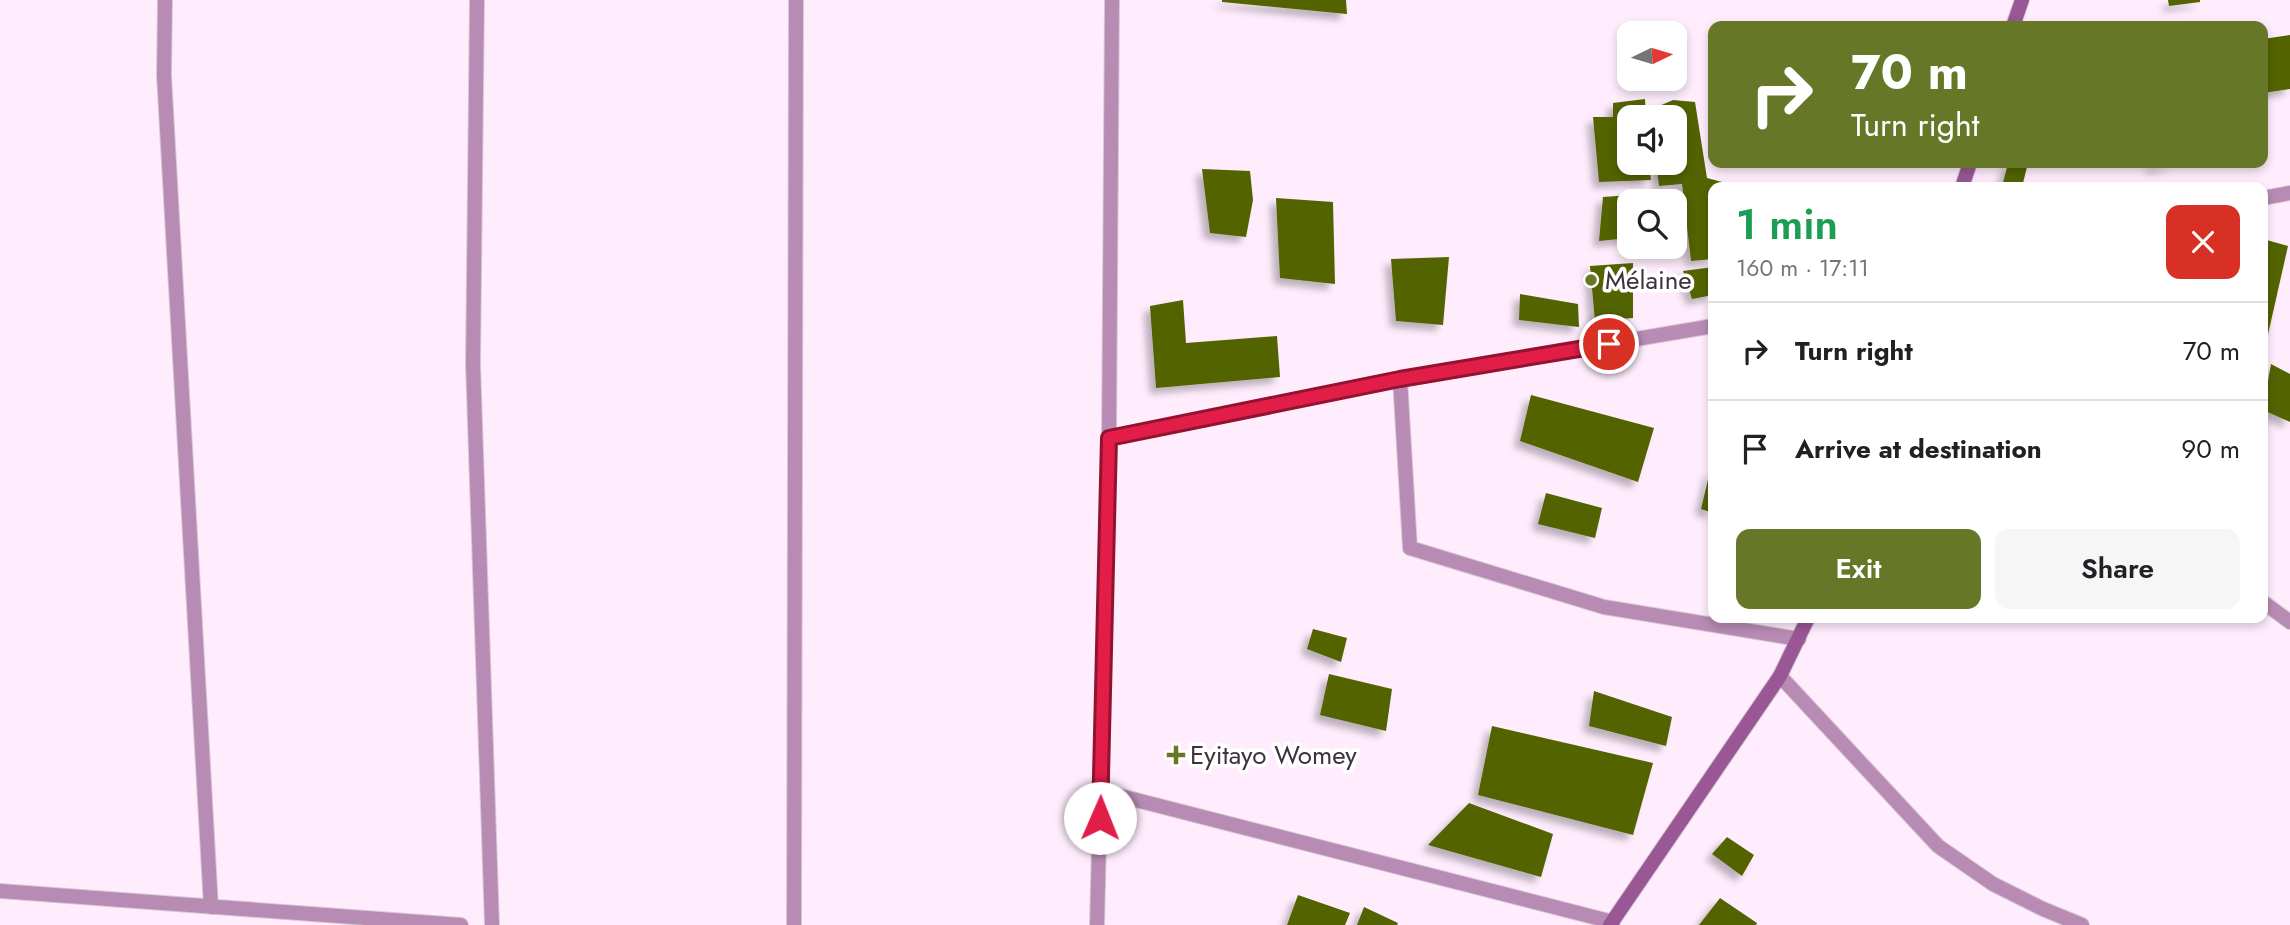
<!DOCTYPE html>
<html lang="en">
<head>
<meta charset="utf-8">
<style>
	:root { --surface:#fff; --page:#f6f6f6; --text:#202124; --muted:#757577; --line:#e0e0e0; --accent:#667827 }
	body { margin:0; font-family:Jost,sans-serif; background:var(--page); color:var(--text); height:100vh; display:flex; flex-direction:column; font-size:26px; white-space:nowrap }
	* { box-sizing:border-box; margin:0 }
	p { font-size:23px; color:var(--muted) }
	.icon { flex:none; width:38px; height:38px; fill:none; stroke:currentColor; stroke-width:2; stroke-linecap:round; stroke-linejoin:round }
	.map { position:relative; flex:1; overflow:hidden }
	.sheet { position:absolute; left:1708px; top:182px; width:560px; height:441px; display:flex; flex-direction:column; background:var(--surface); border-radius:14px; box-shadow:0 4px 10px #0003 }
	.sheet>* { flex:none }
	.banner { position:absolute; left:1708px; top:21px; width:560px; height:147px; border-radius:14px; box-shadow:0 4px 10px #0003; background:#667827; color:#fff; overflow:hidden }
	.needle { width:46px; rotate:85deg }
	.controls { position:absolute; left:1617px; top:21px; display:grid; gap:14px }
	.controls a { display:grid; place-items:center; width:70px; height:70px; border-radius:14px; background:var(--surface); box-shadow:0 4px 10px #0003; font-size:35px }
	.pin { position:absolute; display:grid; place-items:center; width:60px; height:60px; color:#fff; margin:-30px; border:4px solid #fff; border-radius:50%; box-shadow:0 2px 7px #0007 }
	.me { position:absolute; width:77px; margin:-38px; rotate:1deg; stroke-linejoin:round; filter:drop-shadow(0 0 5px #0008) }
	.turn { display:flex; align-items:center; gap:24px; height:147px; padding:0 28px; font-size:32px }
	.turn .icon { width:91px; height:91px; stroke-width:2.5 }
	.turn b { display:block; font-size:49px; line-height:60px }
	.round { display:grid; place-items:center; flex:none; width:74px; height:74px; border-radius:14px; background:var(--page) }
	.summary { display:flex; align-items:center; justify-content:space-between; height:119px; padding:0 28px }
	h1 { font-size:42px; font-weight:600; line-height:52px; color:#1e9e55 }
	.action { display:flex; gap:14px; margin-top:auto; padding:14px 28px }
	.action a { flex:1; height:80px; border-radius:14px; background:var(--accent); color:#fff; font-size:28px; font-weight:600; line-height:80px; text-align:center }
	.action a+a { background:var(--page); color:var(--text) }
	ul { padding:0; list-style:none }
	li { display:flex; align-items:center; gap:21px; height:98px; padding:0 28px; border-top:2px solid var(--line) }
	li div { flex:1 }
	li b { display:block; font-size:26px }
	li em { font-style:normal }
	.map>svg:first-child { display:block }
	.building { fill:#526400; filter:url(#shadow) }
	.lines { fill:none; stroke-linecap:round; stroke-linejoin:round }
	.minor-casing { stroke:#d8c8d7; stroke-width:16 }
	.tertiary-casing { stroke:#d8c8d7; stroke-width:16 }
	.secondary-casing { stroke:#d8c8d7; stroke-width:16 }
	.minor { stroke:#b88bb4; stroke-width:14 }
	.tertiary { stroke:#b88bb4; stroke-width:14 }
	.secondary { stroke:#995795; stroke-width:14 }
	.route-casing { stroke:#92132f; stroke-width:18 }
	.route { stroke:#e11d48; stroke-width:12 }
	.poi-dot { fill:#667827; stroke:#fff; stroke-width:2.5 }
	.labels { text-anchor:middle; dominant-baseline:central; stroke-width:7; stroke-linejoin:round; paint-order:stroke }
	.poi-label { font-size:26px; fill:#3e333d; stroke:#fff; text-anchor:start }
</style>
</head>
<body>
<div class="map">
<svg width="2290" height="925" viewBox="0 0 2290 925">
	<defs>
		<filter id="shadow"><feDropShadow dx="-6" dy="6" stdDeviation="3.5" flood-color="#0004"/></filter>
	</defs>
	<rect width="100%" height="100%" fill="#ffedfd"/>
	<!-- building -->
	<path class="building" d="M1222 0H1346L1347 14 1222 2Z
		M2168 0H2200V2L2169 6Z
		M2290 35V89L2263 93V39Z
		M1645 99 1646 117H1629V163H1649L1651 180 1599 182 1593 117H1613V103Z
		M1673 100 1695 102 1707 178 1726 183 1727 187H1713V259L1691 261 1682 184 1659 186 1656 163H1675V117H1651L1650 110Z
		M2008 163H2028L2022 187H2002Z
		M2151 163H2174V164L2152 168Z
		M1202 169 1250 171 1253 200 1246 237 1210 233Z
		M1644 194 1643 201H1629V238L1599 241 1603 197Z
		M1276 198 1333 202 1335 284 1280 278Z
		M2263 239 2288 246 2264 352H2263Z
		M1449 257 1443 325 1396 321 1391 259Z
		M1633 263V318L1595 321 1590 266Z
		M1713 267V295L1692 299 1683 271Z
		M1520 294 1578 304 1579 327 1519 320Z
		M1183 300 1186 343 1277 336 1280 377 1156 388 1150 306Z
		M2271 364 2290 374V422L2263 410Z
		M1531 395 1654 428 1638 482 1520 441Z
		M1710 471 1713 472V513L1701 509Z
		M1546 493 1602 508 1595 538 1538 524Z
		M1313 629 1347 638 1341 662 1307 649Z
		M1329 674 1392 689 1386 731 1320 715Z
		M1594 691 1672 717 1666 746 1589 726Z
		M1492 726 1653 763 1633 835 1478 795Z
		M1469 803 1553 834 1541 877 1428 845Z
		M1727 837 1754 855 1742 876 1712 854Z
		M1298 895 1350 913 1345 925H1287Z
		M1720 898 1757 923 1756 925H1699Z
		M1364 907 1398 923 1397 925H1357Z"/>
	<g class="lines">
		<defs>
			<path id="minor" d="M165 0 164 75 211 907
				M477 0 473 364 492 925
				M2263 198 2290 193
				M1400 379 1410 548 1604 607 1799 639
				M1109 438 1400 379 1713 326
				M2263 602 2290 622
				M1780 676 1938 846 1993 884 2043 909 2082 925
				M1101 791 1613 922
				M0 891 461 925
				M794 925 796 0"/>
			<path id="tertiary" d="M1097 925 1109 438 1112 0"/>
			<path id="secondary" d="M2013 26 2022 0
				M1962 187 1970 163
				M1610 925 1780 676 1808 618"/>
		</defs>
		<!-- minor casing -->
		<use href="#minor" class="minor-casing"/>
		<!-- tertiary casing -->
		<use href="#tertiary" class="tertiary-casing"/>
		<!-- secondary casing -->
		<use href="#secondary" class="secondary-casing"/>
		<!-- minor -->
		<use href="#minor" class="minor"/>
		<!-- tertiary -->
		<use href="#tertiary" class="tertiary"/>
		<!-- secondary -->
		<use href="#secondary" class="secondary"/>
	</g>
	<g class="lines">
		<defs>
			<path id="route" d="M1100 818 1109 438 1400 379 1609 344"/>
		</defs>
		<!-- route casing -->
		<use href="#route" class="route-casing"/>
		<!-- route -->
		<use href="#route" class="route"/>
	</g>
	<!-- markers -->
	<g class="poi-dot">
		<circle cx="1591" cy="280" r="7"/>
		<path d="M1172.5 744.5h7v7h7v7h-7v7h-7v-7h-7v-7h7z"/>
	</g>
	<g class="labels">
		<!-- poi labels -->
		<g class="poi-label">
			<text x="1605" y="280">Mélaine</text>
			<text x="1190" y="755">Eyitayo Womey</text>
		</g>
	</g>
</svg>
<div class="controls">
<a><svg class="needle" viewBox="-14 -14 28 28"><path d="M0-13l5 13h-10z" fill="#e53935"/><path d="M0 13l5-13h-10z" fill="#757577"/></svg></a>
<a><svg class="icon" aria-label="sound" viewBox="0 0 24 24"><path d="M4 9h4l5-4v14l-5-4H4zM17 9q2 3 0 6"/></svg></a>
<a><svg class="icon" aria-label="search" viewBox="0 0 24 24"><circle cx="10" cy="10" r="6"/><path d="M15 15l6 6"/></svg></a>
</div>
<div class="pin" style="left:1609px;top:344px;background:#d93025"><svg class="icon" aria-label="arrive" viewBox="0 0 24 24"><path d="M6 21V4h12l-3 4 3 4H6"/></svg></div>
<svg class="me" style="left:1100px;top:818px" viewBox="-20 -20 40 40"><circle r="19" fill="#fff"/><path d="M0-13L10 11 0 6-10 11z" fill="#e11d48"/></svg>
<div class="banner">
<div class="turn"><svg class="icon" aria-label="right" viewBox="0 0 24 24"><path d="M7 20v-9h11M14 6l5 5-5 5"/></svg><div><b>70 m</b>Turn right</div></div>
</div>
<section class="sheet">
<div class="summary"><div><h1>1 min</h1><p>160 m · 17:11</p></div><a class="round" style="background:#d93025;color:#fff"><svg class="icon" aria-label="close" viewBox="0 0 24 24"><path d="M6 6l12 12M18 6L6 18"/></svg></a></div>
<ul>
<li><svg class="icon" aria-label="right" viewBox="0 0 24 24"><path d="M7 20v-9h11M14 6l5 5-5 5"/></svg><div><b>Turn right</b></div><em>70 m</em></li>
<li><svg class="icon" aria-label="arrive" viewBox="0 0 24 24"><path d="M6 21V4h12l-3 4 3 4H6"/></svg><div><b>Arrive at destination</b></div><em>90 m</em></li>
</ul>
<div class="action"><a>Exit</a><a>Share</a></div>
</section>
</div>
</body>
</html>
